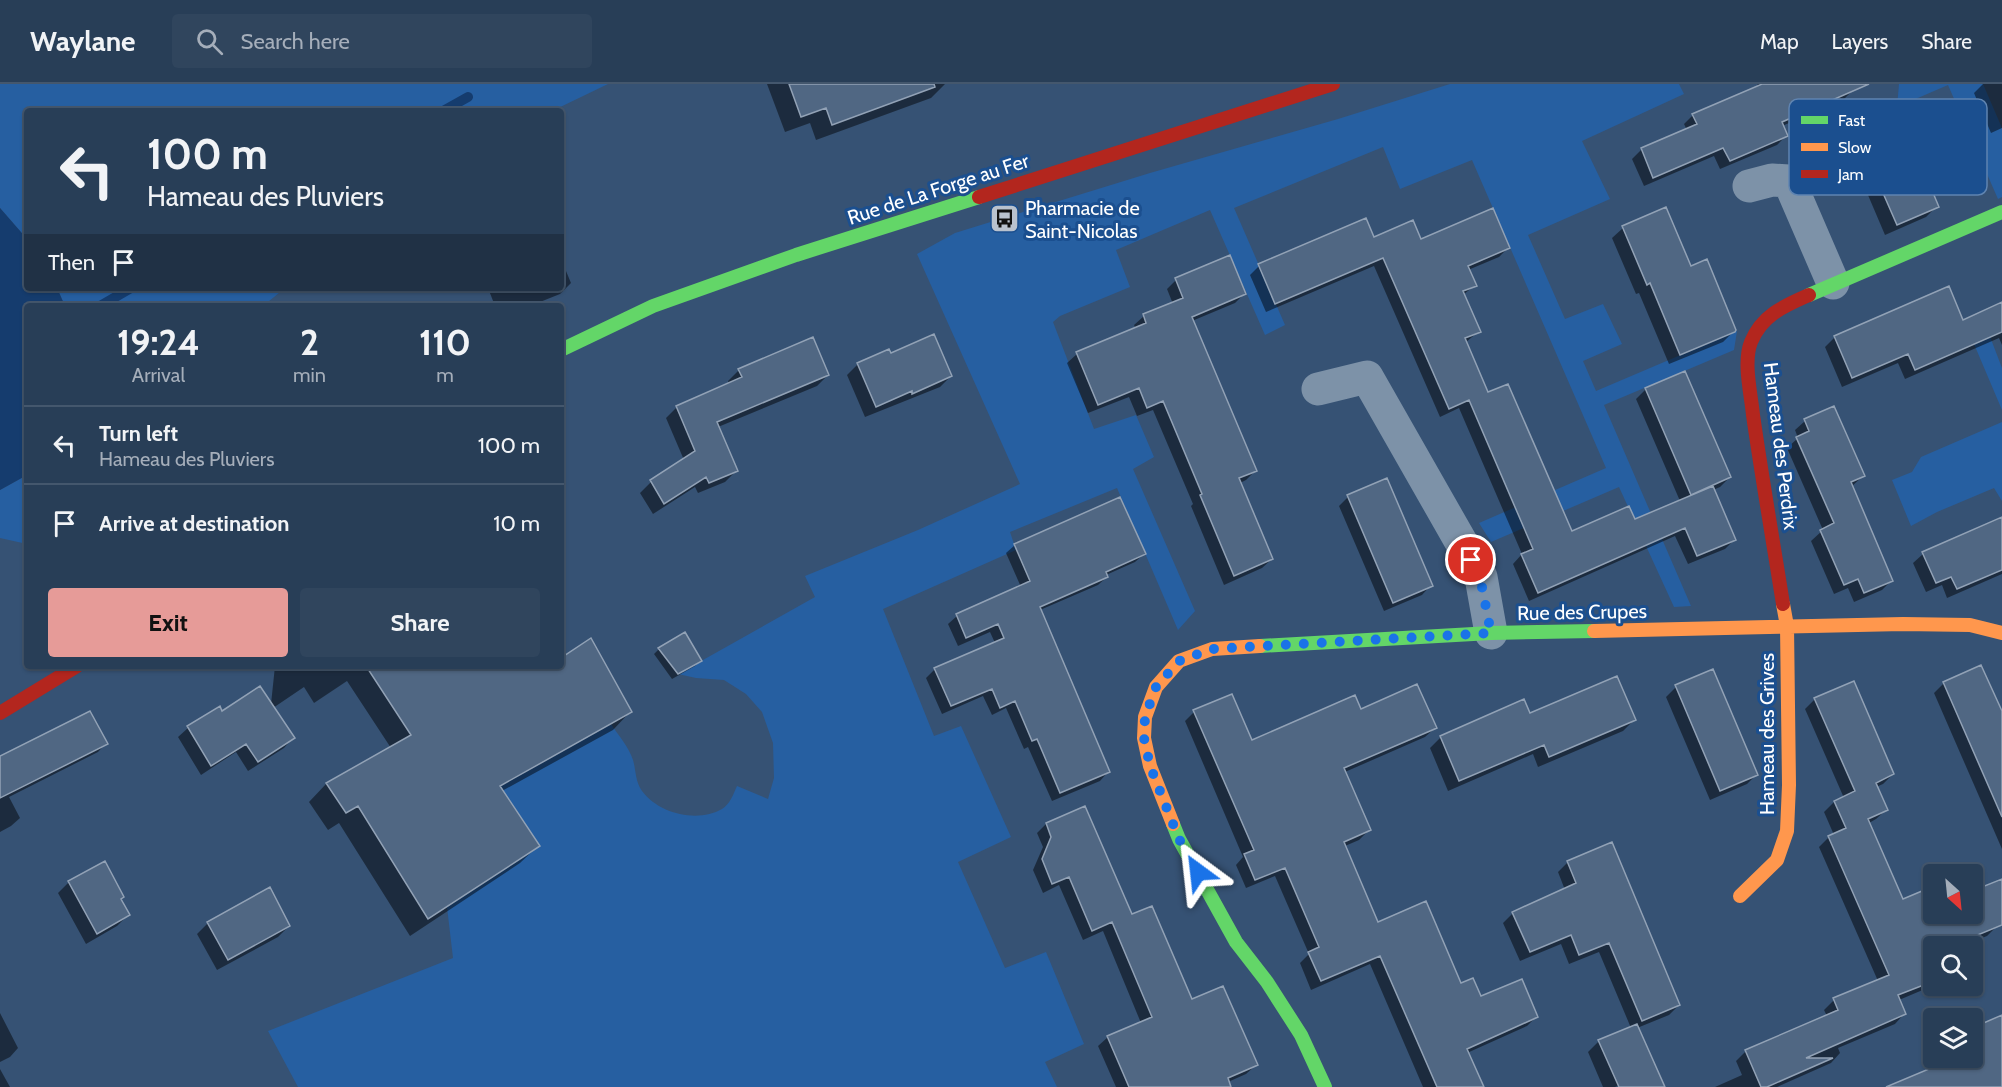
<!DOCTYPE html>
<html lang="en">
<head>
<meta charset="utf-8">
<style>
	:root { --surface:#283e57; --page:#30455d; --text:#f1f3f6; --muted:#a5aeba; --line:#44576d; --accent:#e69b98 }
	body { margin:0; font-family:Cabin,sans-serif; background:var(--page); color:var(--text); height:100vh; display:flex; flex-direction:column; font-size:22px; white-space:nowrap }
	* { box-sizing:border-box; margin:0 }
	p { font-size:20px; color:var(--muted) }
	.icon { flex:none; width:33px; height:33px; fill:none; stroke:currentColor; stroke-width:2; stroke-linecap:round; stroke-linejoin:round }
	.map { position:relative; flex:1; overflow:hidden }
	.sheet { position:absolute; left:24px; top:219px; width:540px; height:366px; display:flex; flex-direction:column; background:var(--surface); border-radius:6px; box-shadow:0 2px 4px #0004,0 0 0 2px var(--line) }
	.sheet>* { flex:none }
	.hud { position:absolute; left:24px; top:24px; width:540px; height:183px; border-radius:6px; box-shadow:0 2px 4px #0004,0 0 0 2px var(--line); background:#283e57; color:var(--text); overflow:hidden }
	.needle { width:39px; rotate:153deg }
	.controls { position:absolute; left:1923px; top:780px; display:grid; gap:12px }
	.controls a { display:grid; place-items:center; width:60px; height:60px; border-radius:6px; background:var(--surface); box-shadow:0 2px 4px #0004,0 0 0 2px var(--line); font-size:30px }
	.pin { position:absolute; display:grid; place-items:center; width:51px; height:51px; color:#fff; margin:-26px; border:3px solid #fff; border-radius:50%; box-shadow:0 2px 6px #0007 }
	.me { position:absolute; width:66px; margin:-33px; rotate:330deg; stroke-linejoin:round; filter:drop-shadow(0 0 4px #0008) }
	.turn { display:flex; align-items:center; gap:21px; height:126px; padding:0 24px; font-size:27px }
	.turn .icon { width:78px; height:78px; stroke-width:2.5 }
	.turn b { display:block; font-size:42px; line-height:51px }
	.then { display:flex; align-items:center; height:57px; padding:0 24px; background:#0003; gap:12px; font-size:22px }
	.eta { display:flex; justify-content:space-evenly; align-items:center; height:102px; text-align:center }
	.eta b { font-size:36px; font-weight:800; line-height:42px }
	.action { display:flex; gap:12px; margin-top:auto; padding:12px 24px }
	.action a { flex:1; height:69px; border-radius:6px; background:var(--accent); color:#111; font-size:24px; font-weight:800; line-height:69px; text-align:center }
	.action a+a { background:var(--page); color:var(--text) }
	ul { padding:0; list-style:none }
	li { display:flex; align-items:center; gap:18px; height:78px; padding:0 24px; border-top:2px solid var(--line) }
	li div { flex:1 }
	li b { display:block; font-size:22px }
	li em { font-style:normal }
	header { display:flex; align-items:center; gap:36px; box-sizing:border-box; height:84px; padding:0 30px; background:var(--surface); border-bottom:2px solid var(--line) }
	header strong { font-size:28px }
	nav { display:flex; gap:33px; margin-inline-start:auto; font-size:21px }
	.search { width:420px; height:54px; background:var(--page); display:flex; align-items:center; gap:15px; box-sizing:border-box; padding:0 21px; border-radius:6px; color:var(--muted); font-size:22px }
	.map>svg:first-child { display:block }
	.green { fill:#265fa1 }
	.water { fill:#153c6e }
	.shadow { fill:#0007 }
	.lines { fill:none; stroke-linecap:round; stroke-linejoin:round }
	.stream { stroke:#153c6e; stroke-width:10 }
	.building { fill:#506783; stroke:#92a2b6; stroke-width:1.5 }
	.street { stroke:#7d92a8; stroke-width:33 }
	.fast { stroke:#63d668; stroke-width:14 }
	.slow { stroke:#ff974d; stroke-width:14 }
	.jam { stroke:#b3261e; stroke-width:14 }
	.route { stroke:#1a73e8; stroke-width:10; stroke-dasharray:0 18 }
	.labels { text-anchor:middle; dominant-baseline:central; stroke-width:6; stroke-linejoin:round; paint-order:stroke }
	.street-label { font-size:20px; fill:#fff; stroke:#1b4f8f }
	.poi-label { font-size:20px; fill:#fff; stroke:#1b4f8f; text-anchor:start }
	.key { fill:#1b4f8f; stroke:#5f84b1; stroke-width:1.5 }
	.key-label { font-size:16px; fill:#fff }
</style>
</head>
<body>
<header>
<strong>Waylane</strong>
<div class="search"><svg class="icon" aria-label="search" viewBox="0 0 24 24"><circle cx="10" cy="10" r="6"/><path d="M15 15l6 6"/></svg>Search here</div>
<nav><a>Map</a><a>Layers</a><a>Share</a></nav>
</header>
<div class="map">
<svg width="2002" height="1003" viewBox="0 0 2002 1003">
	<rect width="100%" height="100%" fill="#365274"/>
	<!-- green -->
	<path class="green" d="M0 0H608L552 27H27V155L0 124Z
		M1450 0H1679L1684 10 1582 57 1610 115 1528 151 1565 235 1603 220 1622 260 1583 277 1596 307 1737 247 1734 266 1604 321 1691 522 1674 523 1619 403 1491 458 1479 439 1606 384 1472 76 1400 105 1383 63 1234 124 1285 241 1265 251 1210 126 1116 166 1130 203 1060 232 1053 238 1094 345 1136 331 1154 373 1133 385 1195 527 1178 546 1117 404 1010 448 1016 466 883 525 934 652 961 642 1011 753 958 778 1005 884 1046 868 1084 960 1045 978 1057 1003H298L268 947 453 874 447 823 540 762 500 702 611 640C618 651 629 663 633 676 636 686 635 697 642 707 659 730 698 739 722 725 730 720 733 711 737 702L768 715 774 694 773 659 762 628 746 610 724 596 696 594 678 590 815 513 805 492 918 446 1020 400 917 170 955 149 1150 89 1338 35Z
		M1899 0H1983L2002 44V113L1998 115 1948 1 1897 23Z
		M57 204H285L263 222H65Z
		M1989 250 2002 284V326L1974 260Z
		M2002 338V417L1994 404 1937 428 1911 442 1892 396 1912 388 1921 373Z
		M27 391V460L0 454V406Z"/>
	<!-- water -->
	<path class="water" d="M0 124 27 155V204H57L65 222H27V391L0 406Z"/>
	<!-- shadow -->
	<path class="shadow" d="M767 0H945L931 14 816 56 810 39 785 48Z
		M1758 0H1849L1852 7 1843 16 1782 42 1786 52 1777 61 1720 85 1714 72 1644 102 1632 75 1641 66 1687 46 1684 40 1693 31 1755 5Z
		M1983 0H2002V44L1991 49 1974 9Z
		M1868 37 1937 122 1926 133 1885 151 1862 97 1873 86 1857 48Z
		M1623 144 1690 184 1734 247 1723 258 1669 280 1639 209 1636 210 1612 154Z
		M1373 155 1508 164 1499 173 1468 186 1475 201 1463 211 1479 247 1465 259 1487 309 1571 449 1634 437 1680 417 1636 315 1646 305 1730 393 1720 403 1713 406 1735 455 1725 465 1688 480 1675 452 1529 517 1513 480 1522 470 1459 324 1440 333 1374 182 1266 228 1250 191 1259 182Z
		M561 175 571 199 560 210 530 222H495L488 204H561Z
		M1176 196 1245 209 1235 219 1192 237 1255 387 1246 396 1240 399 1272 475 1262 484 1224 501 1191 422 1193 420 1153 326 1137 332 1129 313 1088 329 1067 279 1077 270 1136 245 1134 241 1144 232 1173 220 1167 205Z
		M2002 220V261L1999 254 1905 295 1898 279 1842 303 1825 263 1835 253 1963 238Z
		M890 271 951 292 940 303 865 333 847 291 858 280Z
		M739 286 828 291 817 302 718 343 736 387 725 398 698 409 695 403 653 430 640 409 651 398 684 376 666 334 677 323 729 300 728 297Z
		M1805 337 1863 392 1851 403 1892 496 1882 506 1854 518 1848 504 1834 510 1811 457 1823 446 1787 364 1798 354 1795 346Z
		M1348 413 1431 501 1422 511 1384 527 1339 422Z
		M2002 435V490L1947 514 1942 501 1926 508 1913 479 1923 470Z
		M1015 461 1144 470 1135 478 1106 491 1107 493 1098 501 1040 526 1108 688 1100 697 1052 717 1028 663 1024 665 1006 624 992 631 983 612 942 630 926 594 935 585 995 559 990 548 958 562 948 540 957 532 1021 503 1006 469Z
		M684 550 700 577 695 582 672 595 654 570 659 565Z
		M561 576 630 628 613 646 502 707 538 762 520 779 410 852 339 739 328 746 309 718 326 700 391 664 347 597 314 619 304 603 273 624 293 654 284 664 248 687 236 668 201 691 178 653 188 644 219 624 222 629 271 620 275 582H561Z
		M1712 587 1757 690 1747 700 1710 716 1666 613 1676 603Z
		M1944 599 2002 632V765L1934 609Z
		M1815 615 1893 690 1883 700 1876 703 1886 726 1876 735 1869 739 1903 817 1934 830H1972L1997 842 1987 852 1962 862H1934V896L1925 905 1899 916 1904 930 1895 940 1838 964 1840 969 1831 979 1777 1003H1715L1742 991 1736 977 1746 967 1827 932 1824 926 1834 916 1878 897 1819 763 1829 753 1834 751 1824 728 1834 718 1844 714 1805 625Z
		M1360 627 1435 644 1425 653 1345 688 1369 746 1359 756 1345 762 1378 840 1480 914 1537 932 1527 942 1467 969 1482 1003H1423L1370 880 1311 906 1300 879 1309 870 1275 792 1246 804 1236 781 1243 773 1185 637 1194 628 1251 658Z
		M1530 631 1634 636 1623 647 1538 683 1533 670 1448 707 1430 664 1441 653Z
		M106 659 98 668 9 713 20 734 11 742 0 748V672Z
		M1046 740 1131 832 1191 917 1256 981 1246 990 1228 998 1230 1003H1116L1098 962 1108 953 1141 939 1103 847 1083 856 1059 801 1043 809 1033 786 1043 763 1037 749Z
		M1611 760 1679 921 1669 931 1637 944 1642 991 1615 1003H1603L1588 968 1599 957 1631 944 1599 868 1569 880 1561 860 1520 877 1503 839 1513 829 1565 806 1558 788 1568 778Z
		M69 798 128 831 117 842 86 860 58 809Z
		M208 839 289 842 278 853 217 886 197 850Z
		M0 929 18 964 10 973 0 978Z
		M2002 933V982L1969 1003H1908L1947 979 1945 974H1972Z
		M0 985 10 1003H0Z"/>
	<g class="lines">
		<!-- stream -->
		<path class="stream" d="M443 27 468 13
			M100 222 131 204"/>
	</g>
	<!-- building -->
	<path class="building" d="M789 0H934L935 3 832 41 826 24 801 33Z
		M1762 0H1869L1782 38 1788 52 1730 77 1723 64 1653 94 1641 64 1697 40 1692 30Z
		M1897 23 1939 123 1897 141 1872 84 1885 79 1867 36Z
		M1666 123 1691 182 1707 175 1736 246 1735 248 1680 271 1650 199 1647 201 1622 142Z
		M1493 124 1510 164 1468 182 1477 202 1463 207 1481 248 1465 254 1488 308 1508 300 1572 447 1629 422 1635 435 1713 402 1736 456 1697 472 1685 444 1538 509 1521 470 1533 465 1469 316 1449 325 1383 174 1275 220 1258 180 1366 134 1374 153 1413 136 1421 155Z
		M1230 171 1246 210 1192 233 1257 387 1239 394 1273 475 1234 492 1200 411 1202 410 1163 317 1147 324 1139 304 1098 321 1076 268 1146 239 1143 230 1183 214 1175 194Z
		M1949 202 1963 236 2002 218V248L1915 286 1908 270 1852 294 1834 252Z
		M934 250 952 292 912 310V307L876 323 857 279 889 265 891 269Z
		M813 253 829 291 717 338 738 387 709 399 706 393 664 420 650 396 695 367 676 322 742 293 738 285Z
		M1685 287 1731 393 1691 411 1645 304Z
		M1834 322 1865 392 1851 398 1893 497 1864 509 1858 495 1844 501 1820 446 1834 439 1796 353 1809 347 1804 335Z
		M1387 394 1433 502 1393 519 1347 411Z
		M1120 413 1146 470 1106 488 1108 493 1040 523 1110 688 1060 709 1037 655 1032 657 1015 617 1000 624 992 605 951 622 934 584 1004 554 998 540 966 554 956 530 1030 497 1014 460Z
		M2002 433V486L1957 505 1951 493 1936 499 1922 468Z
		M685 548 702 577 678 590 658 564Z
		M591 554 632 628 500 702 540 762 428 835 358 722 346 729 326 699 411 651 366 582H561V574Z
		M1981 581 2002 627V733L1943 598Z
		M1713 585 1758 691 1720 707 1675 601Z
		M1617 592 1636 636 1549 673 1544 661 1459 697 1440 652 1524 615 1530 629Z
		M1854 597 1894 690 1876 699 1888 726 1868 735 1903 815 1934 802V830H1972V807L2002 795V841L1951 862H1934V897L1898 911 1906 930 1806 974H1833L1767 1003H1761L1745 966 1838 926 1833 914 1889 891 1828 752 1846 744 1834 717 1855 707 1814 614Z
		M1417 600 1437 644 1344 684 1371 746 1344 758 1378 838 1426 817 1461 899 1473 894 1481 912 1522 895 1538 933 1467 965 1484 1003H1437L1380 872 1321 897 1308 868 1319 863 1285 784 1255 796 1244 770 1254 766 1193 626 1232 610 1252 656 1355 611 1361 625Z
		M260 602 295 654 258 678 246 660 211 682 187 642 220 622 222 627Z
		M90 627 108 660 0 714V672Z
		M1085 722 1132 830 1152 822 1192 915 1223 902 1258 981 1228 994 1231 1003H1129L1107 952 1152 933 1112 838 1092 847 1069 793 1052 800 1042 775 1051 753 1046 739Z
		M1612 758 1680 921 1642 937 1609 859 1579 871 1571 851 1530 868 1512 828 1576 799 1567 777Z
		M105 777 124 813 121 815 130 831 97 850 68 797Z
		M270 803 290 842 228 876 207 838Z
		M2002 931V1003H1886L1955 974H1972V944Z
		M1637 940 1665 1003H1619L1598 956Z"/>
	<g class="lines">
		<!-- street -->
		<path class="street" d="M1749 102 1772 96 1789 97 1833 199
			M1318 305 1367 293 1481 493 1491 549"/>
		<!-- fast -->
		<path class="fast" d="M1809 211 2002 128
			M561 266 653 222 796 171 979 113
			M1260 562 1491 549 1594 547
			M1173 740 1179 755 1236 858 1267 898 1301 951 1325 1003"/>
		<!-- slow -->
		<path class="slow" d="M1594 547 1903 540 1970 541 2002 549
			M1173 740 1150 682 1144 654 1145 633 1156 603 1179 577 1212 565 1260 562
			M1740 812 1777 776 1787 747 1789 701 1787 542 1783 520"/>
		<!-- jam -->
		<path class="jam" d="M979 113 1333 0
			M1783 520C1773 457 1762 394 1753 331 1751 310 1743 278 1751 258 1762 231 1784 222 1809 211
			M0 629 77 582"/>
	</g>
	<g class="lines">
		<!-- route -->
		<path class="route" d="M1198 788 1179 755 1150 682 1144 654 1145 633 1156 603 1179 577 1212 565 1491 549 1480 493 1471 476"/>
	</g>
	<!-- icons -->
	<defs>
		<symbol id="bus-square" viewBox="-11 -11 22 22"><rect x="-9" y="-9" width="18" height="18" rx="4" fill="#b9c2ce" stroke="#1b4f8f"/><path d="M-5-6H5V4H4V6H2V4H-2V6H-4V4H-5ZM-3.5-4V0h7V-4ZM-3.5 1.2v1.5H-2V1.2ZM2 1.2v1.5H3.5V1.2Z" fill="#111"/></symbol>
	</defs>
	<g fill-rule="evenodd">
		<use href="#bus-square" x="988" y="118" width="33" height="33"/>
	</g>
	<g class="labels">
		<!-- street labels -->
		<g class="street-label">
			<text transform="translate(938 105) rotate(-18)">Rue de La Forge au Fer</text>
			<text transform="translate(1781 362) rotate(83)">Hameau des Perdrix</text>
			<text transform="translate(1582 528) rotate(-1)">Rue des Crupes</text>
			<text transform="translate(1767 650) rotate(-90)">Hameau des Grives</text>
		</g>
		<!-- poi labels -->
		<g class="poi-label">
			<text x="1025" y="124">Pharmacie de<tspan x="1025" dy="23">Saint-Nicolas</tspan></text>
		</g>
	</g>
	<!-- legend -->
	<rect x="1789" y="15" width="198" height="96" rx="9" class="key"/>
	<rect x="1801" y="32" width="27" height="8" fill="#63d668"/>
	<rect x="1801" y="59" width="27" height="8" fill="#ff974d"/>
	<rect x="1801" y="86" width="27" height="8" fill="#b3261e"/>
	<g class="key-label">
		<text x="1838" y="42">Fast</text>
		<text x="1838" y="69">Slow</text>
		<text x="1838" y="96">Jam</text>
	</g>
</svg>
<div class="controls">
<a><svg class="needle" viewBox="-14 -14 28 28"><path d="M0-13l5 13h-10z" fill="#e53935"/><path d="M0 13l5-13h-10z" fill="#a5aeba"/></svg></a>
<a><svg class="icon" aria-label="search" viewBox="0 0 24 24"><circle cx="10" cy="10" r="6"/><path d="M15 15l6 6"/></svg></a>
<a><svg class="icon" aria-label="layers" viewBox="0 0 24 24"><path d="M12 4l9 5-9 5-9-5zM3 14l9 5 9-5"/></svg></a>
</div>
<div class="pin" style="left:1471px;top:476px;background:#d93025"><svg class="icon" aria-label="arrive" viewBox="0 0 24 24"><path d="M6 21V4h12l-3 4 3 4H6"/></svg></div>
<svg class="me" style="left:1198px;top:788px" viewBox="-20 -20 40 40"><path d="M0-17L14 15 0 8-14 15z" fill="#1a73e8" stroke="#fff" stroke-width="4"/></svg>
<div class="hud">
<div class="turn"><svg class="icon" aria-label="left" viewBox="0 0 24 24"><path d="M17 20v-9H6M10 6l-5 5 5 5"/></svg><div><b>100 m</b>Hameau des Pluviers</div></div>
<div class="then">Then<svg class="icon" aria-label="arrive" viewBox="0 0 24 24"><path d="M6 21V4h12l-3 4 3 4H6"/></svg></div>
</div>
<section class="sheet">
<div class="eta">
<div><b>19:24</b><p>Arrival</p></div>
<div><b>2</b><p>min</p></div>
<div><b>110</b><p>m</p></div>
</div>
<ul>
<li><svg class="icon" aria-label="left" viewBox="0 0 24 24"><path d="M17 20v-9H6M10 6l-5 5 5 5"/></svg><div><b>Turn left</b><p>Hameau des Pluviers</p></div><em>100 m</em></li>
<li><svg class="icon" aria-label="arrive" viewBox="0 0 24 24"><path d="M6 21V4h12l-3 4 3 4H6"/></svg><div><b>Arrive at destination</b></div><em>10 m</em></li>
</ul>
<div class="action"><a>Exit</a><a>Share</a></div>
</section>
</div>
</body>
</html>
